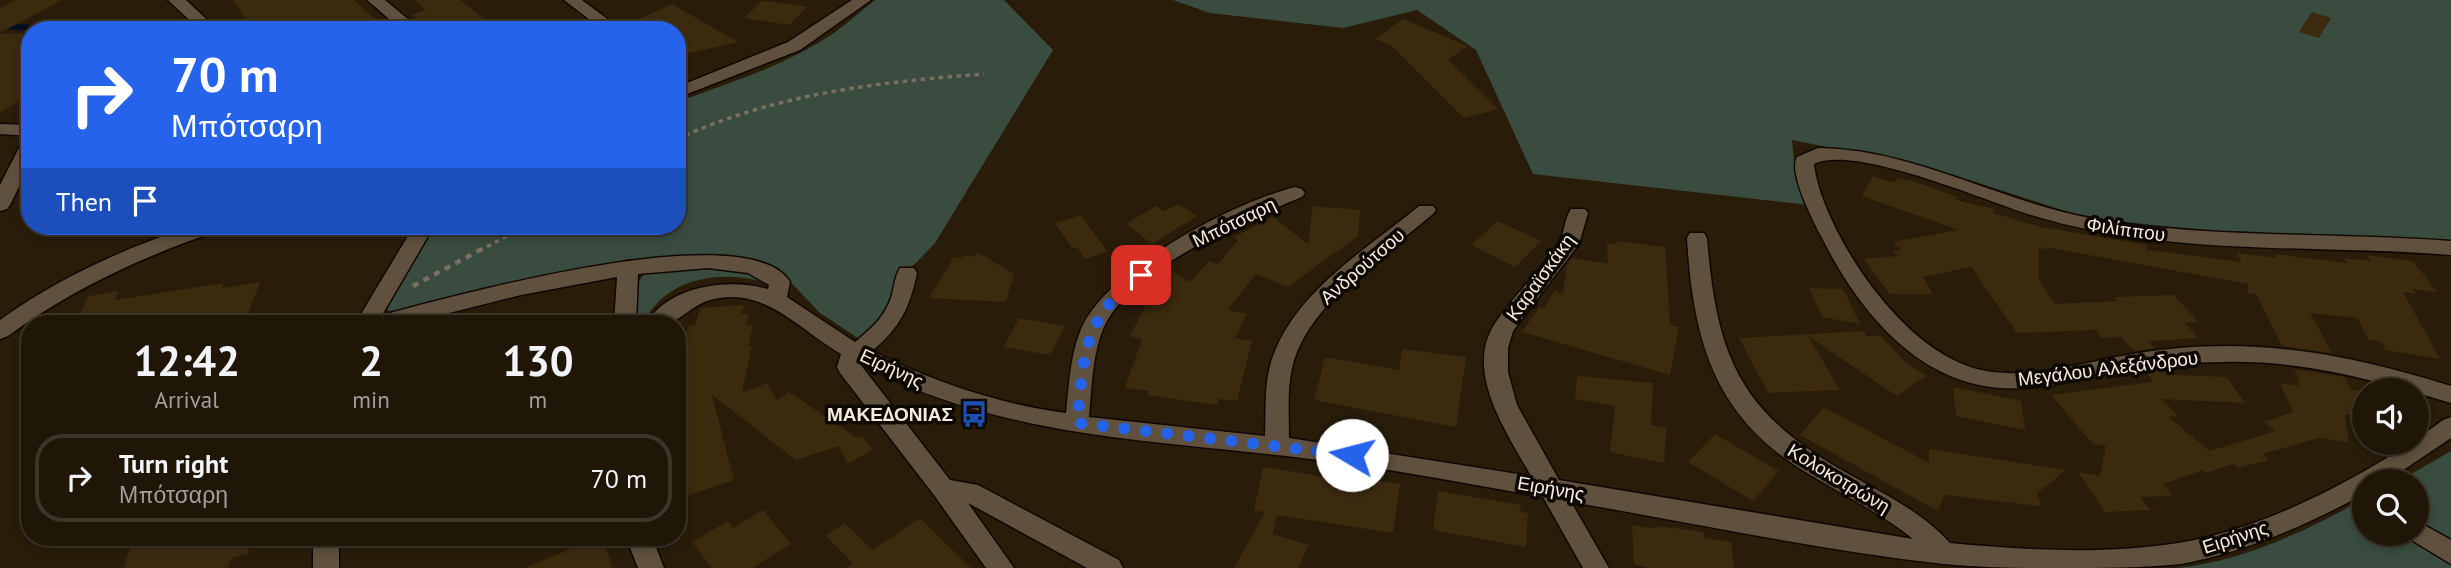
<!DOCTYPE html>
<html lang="en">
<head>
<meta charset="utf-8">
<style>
	:root { --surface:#1f1608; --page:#271f12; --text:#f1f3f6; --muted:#a19f9c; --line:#3c3529 }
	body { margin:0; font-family:"PT Sans",sans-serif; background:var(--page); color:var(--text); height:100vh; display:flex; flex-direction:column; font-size:26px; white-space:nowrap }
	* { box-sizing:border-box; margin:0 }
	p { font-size:23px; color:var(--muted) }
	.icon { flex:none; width:38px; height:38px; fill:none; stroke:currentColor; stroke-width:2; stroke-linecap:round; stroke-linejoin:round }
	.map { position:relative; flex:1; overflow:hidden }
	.panel { position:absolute; left:21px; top:315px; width:665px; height:231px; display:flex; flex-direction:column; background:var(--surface); border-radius:28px; box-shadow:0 4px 10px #0003,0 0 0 2px var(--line) }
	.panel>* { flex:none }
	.hud { position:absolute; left:21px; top:21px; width:665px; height:214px; border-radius:28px; box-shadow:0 4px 10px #0003,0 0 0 2px var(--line); background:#2563eb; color:#fff; overflow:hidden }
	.tools { position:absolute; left:2352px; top:378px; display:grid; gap:14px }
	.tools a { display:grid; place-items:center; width:77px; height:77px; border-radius:50%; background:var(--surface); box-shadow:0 4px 10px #0003,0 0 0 2px var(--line); font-size:35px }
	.pin { position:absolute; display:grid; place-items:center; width:60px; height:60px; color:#fff; margin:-30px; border-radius:14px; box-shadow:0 4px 10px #0006 }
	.me { position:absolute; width:77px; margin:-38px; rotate:278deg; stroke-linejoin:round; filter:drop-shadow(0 0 5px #0008) }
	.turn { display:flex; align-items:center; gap:24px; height:147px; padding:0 35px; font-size:32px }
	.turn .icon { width:91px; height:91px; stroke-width:2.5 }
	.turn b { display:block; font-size:49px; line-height:60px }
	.then { display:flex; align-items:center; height:66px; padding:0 35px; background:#0003; gap:14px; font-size:26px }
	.eta { display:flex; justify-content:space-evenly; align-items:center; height:119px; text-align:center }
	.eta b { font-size:42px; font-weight:700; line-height:49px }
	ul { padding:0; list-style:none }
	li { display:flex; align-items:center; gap:21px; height:88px; margin:0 14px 10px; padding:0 21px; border:4px solid var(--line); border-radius:28px }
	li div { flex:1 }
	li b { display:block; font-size:26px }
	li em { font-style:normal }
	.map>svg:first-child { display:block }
	.green { fill:#394c3f }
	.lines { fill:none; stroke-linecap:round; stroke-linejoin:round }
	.stream { stroke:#010f23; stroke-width:6 }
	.building { fill:#3c2a0f }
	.minor-casing { stroke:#110700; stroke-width:3 }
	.path-far1 { stroke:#7a705f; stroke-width:3.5; stroke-dasharray:4.5 4.5; stroke-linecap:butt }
	.path { stroke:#7a705f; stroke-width:4.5; stroke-dasharray:6 6; stroke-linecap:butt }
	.minor { fill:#5f513d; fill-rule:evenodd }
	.route { stroke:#2563eb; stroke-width:12; stroke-dasharray:0 21.6 }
	.labels { text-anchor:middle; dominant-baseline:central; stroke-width:7; stroke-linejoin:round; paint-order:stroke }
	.street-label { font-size:19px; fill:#f5ece0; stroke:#0d0803 }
	.poi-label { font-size:19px; font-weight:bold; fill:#f5ece0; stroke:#0d0803; text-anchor:end }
</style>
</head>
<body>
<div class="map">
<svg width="2451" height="568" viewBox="0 0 2451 568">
	<rect width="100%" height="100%" fill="#291d0a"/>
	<!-- green -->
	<path class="green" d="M875 0H1004L1053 50 935 243 914 265 903 270 892 309 861 340 820 313 781 272 736 258 628 259 394 312 387 310 420 245 437 226H677V102C727 84 778 68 823 40 842 29 858 13 875 0Z
		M1173 0H2451V242L2210 232 2129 224 2071 213 1929 167 1792 140 1794 162 1809 205 1533 174 1476 50 1417 10 1343 28 1210 13Z
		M720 269 752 273 767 283C733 272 689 274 661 299 652 308 645 321 632 324 634 305 632 280 650 270Z
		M2451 451V543L2417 519V481H2399Z
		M2358 502 2364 506V534H2406L2451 563V568H2177C2242 561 2302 533 2358 502Z"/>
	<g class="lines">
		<!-- stream -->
		<path class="stream" d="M0 26 77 30"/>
	</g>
	<!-- building -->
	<path class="building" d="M15 0H62L0 33V8Z
		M233 0H354L378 22 356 30H254Z
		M414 0H460L497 30H431L412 15 426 10Z
		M762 1 789 4 807 7 789 25 744 18Z
		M672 4 677 7 738 42 686 54 677 30H625L622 27Z
		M2312 12 2331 18 2319 38 2299 32Z
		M1403 19 1467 46 1448 60 1498 109 1464 118 1392 46 1375 39Z
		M0 34H30V93L0 113Z
		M1873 176 1895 183 1897 178 1916 182 1958 197 1956 200 1994 209 1993 213 2041 227 2146 245 2149 254V250L2241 262 2237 253 2277 258 2275 254 2347 263 2343 258 2371 261 2366 255 2413 261 2437 292 2412 289 2416 294 2403 292 2440 359 2386 350 2382 342 2369 340 2357 318 2310 313 2332 353 2282 346 2256 294 2248 293V284L2045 247V250L2039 248V281L2055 304 2118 301 2114 297 2174 295 2198 322 2185 323 2198 338 2148 341 2154 348 2134 351 2121 337 2102 338 2096 330 2017 333 1971 267 1923 277 1933 294H1890L1864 259 1897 256 1893 252 1901 250 1893 242 1959 230 1862 196Z
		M1178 204 1197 216 1152 244 1126 224 1156 206 1164 211Z
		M1313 206 1360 210 1358 236 1288 287 1256 274 1227 310 1247 314 1235 338 1252 341 1237 401 1219 399 1217 405 1148 395 1149 391 1125 388 1142 339 1130 336 1161 276 1169 270 1190 282 1209 261 1218 264 1238 240 1234 237 1273 217 1308 244Z
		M1081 215 1107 251 1085 259 1077 247 1072 248 1055 223Z
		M1498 221 1541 241 1515 267 1471 245Z
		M1617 241 1665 247 1670 325 1679 327 1670 375 1522 332 1539 307 1544 308 1555 291 1563 294 1567 265 1572 258 1608 264 1607 243 1617 244Z
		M977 252 1014 274 1006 302 929 298 954 257 961 258 964 255 976 257Z
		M260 282 244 324H90L94 315 78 317 89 296 119 291 115 300 224 283 222 288Z
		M1809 288 1843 289 1860 324 1822 317Z
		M744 305 741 314H749L746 325H753L748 346H752L742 393 767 383 777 400 789 392 857 438 862 436 873 450 847 464 839 446 796 460 712 395 734 480 677 499V365L688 326 695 325 700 308Z
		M1019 318 1065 326 1050 355 1004 347Z
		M1864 331 1866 336H1881L1905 362 1926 376 1897 396 1808 336 1840 390 1768 393 1739 338Z
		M1402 349 1466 357 1456 427 1314 400 1325 357 1399 370Z
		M2169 367 2174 375 2227 377 2245 403 2162 399 2178 416 2169 417 2209 451 2276 431 2264 422 2293 412 2280 383 2299 386 2296 380 2300 381 2294 369 2345 377 2352 390 2359 391 2364 401V414L2345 415 2349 442 2319 438 2263 454 2269 460 2238 468 2233 464 2206 473 2203 470 2163 484 2172 496 2140 497 2150 510 2105 512 2078 472 2100 476 2106 446 2093 444 2051 395 2153 382 2146 370Z
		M1577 376 1653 383 1651 425 1666 428 1664 463 1610 452 1615 406 1575 399Z
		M1953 387 2021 401 2025 430 1956 416Z
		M1824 407 1929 463V449L2066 470 2037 493 2041 506 1944 495 1938 511 1800 435Z
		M1715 434 1779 471 1753 501 1688 462Z
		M1263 467 1377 485V481L1400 484 1393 533 1277 515 1273 534 1309 545 1298 568H1234L1265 512 1254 511Z
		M1438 491 1521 505 1520 512 1528 513 1526 547 1433 530Z
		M763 510 791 544 752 568H712L692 542 728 521 733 528Z
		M920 518 971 568H846L853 563 826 536 844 523 873 550Z
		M1632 525 1658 529V526L1703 532 1704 538 1731 542 1734 568H1648L1634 564Z
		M133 537H251L248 554 231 558 228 568H124Z
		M599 537H603L612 568H524Z"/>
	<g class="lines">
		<defs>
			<path id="minor" d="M168 0H186L218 30H200Z
				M367 0H385L421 30H402Z
				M564 0H582L622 30H603Z
				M852 0H871L800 50 677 98V87L788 42Z
				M0 124 30 125V136L0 134Z
				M30 138V164L10 205 7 209 0 211V185L21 144Z
				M1818 148C1914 149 1998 201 2090 218 2209 239 2331 232 2451 241V255C2310 244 2165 257 2028 214 1984 200 1853 144 1814 164 1818 202 1849 257 1872 287 1896 318 1924 347 1960 363 2011 386 2075 364 2127 355 2160 349 2194 346 2227 346 2304 346 2378 363 2451 386V403C2378 381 2303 360 2224 362 2192 362 2160 365 2129 370 2094 376 2060 386 2024 388 1926 395 1861 316 1821 236 1813 221 1788 172 1797 157Z
				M1295 187 1302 189 1305 193 1302 197C1244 221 1131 268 1104 327 1092 355 1092 387 1089 417L1265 436C1266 413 1264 388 1270 366 1289 295 1366 250 1419 206H1433L1436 210 1433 214C1386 254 1306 305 1292 368 1287 391 1289 415 1289 438L1531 476C1508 434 1464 373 1494 325 1512 296 1540 273 1558 244 1565 233 1564 219 1571 209H1585L1588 213 1579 244 1513 331 1508 348V372L1517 405 1559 480 1913 539C1878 511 1837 492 1799 468 1712 412 1693 336 1687 238L1690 233H1704L1707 238C1717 363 1742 415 1854 477 1888 496 1923 513 1950 543 2024 550 2104 555 2178 543 2261 529 2340 488 2411 443H2417V439L2443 420 2451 417V438L2387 481H2364V494C2307 525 2246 552 2181 564 2143 568 2103 568 2065 568 2024 568 1983 568 1943 564 1818 550 1695 523 1571 502L1609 568H1583L1543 497C1463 483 1383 467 1302 458 1146 439 1003 438 860 364L950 480 978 485 1119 560 1123 568H1087L968 503 1014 568H986L934 495 840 373 837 367 841 354C799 330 764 285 710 300 695 304 678 321 668 324 662 325 653 324 646 324 669 285 729 278 768 289L769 285 748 273 708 268 638 274 636 324H614L617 277 521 295 405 324H355L414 226H434L382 315C451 297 748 213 790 282L787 297 855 342C872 328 885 317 892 295 894 286 895 276 900 268H914L917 273C910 307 900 328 872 351 934 382 998 404 1066 413 1069 385 1070 356 1081 329 1108 268 1232 203 1295 187Z
				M191 226H220L217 231C142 257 72 289 8 336L0 339V320C58 278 123 249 191 226Z
				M2417 521 2451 540V564L2408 538 2406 534H2417Z
				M313 537H339V568H313Z
				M626 537H652L664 568H638Z"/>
		</defs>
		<!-- minor casing -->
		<use href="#minor" class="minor-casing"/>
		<!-- path-far1 -->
		<path class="path-far1" d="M677 139C775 94 877 82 984 74
			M479 251 526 226"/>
		<!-- path -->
		<path class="path" d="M413 286 482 249"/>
		<!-- minor -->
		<use href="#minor" class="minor"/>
	</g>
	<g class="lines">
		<!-- route -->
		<path class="route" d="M1141 275C1082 318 1084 356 1077 423L1352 455"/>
	</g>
	<!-- icons -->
	<defs>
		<symbol id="bus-bare" viewBox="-9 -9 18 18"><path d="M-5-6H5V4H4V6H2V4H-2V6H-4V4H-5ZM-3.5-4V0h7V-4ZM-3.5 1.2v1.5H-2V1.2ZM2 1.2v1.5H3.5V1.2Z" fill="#1a4fb4" stroke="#0d0803" stroke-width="2.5" paint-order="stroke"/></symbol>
	</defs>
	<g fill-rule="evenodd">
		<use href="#bus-bare" x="955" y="395" width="38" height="38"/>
	</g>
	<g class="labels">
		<!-- street labels -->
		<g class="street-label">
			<text transform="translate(1234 222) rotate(-26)">Μπότσαρη</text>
			<text transform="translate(2126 229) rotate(8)">Φιλίππου</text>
			<text transform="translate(1362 266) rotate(-41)">Ανδρούτσου</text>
			<text transform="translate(1540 277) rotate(-54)">Καραϊσκάκη</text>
			<text transform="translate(892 368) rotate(25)">Ειρήνης</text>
			<text transform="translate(2108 368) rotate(-7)">Μεγάλου Αλεξάνδρου</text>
			<text transform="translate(1839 478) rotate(31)">Κολοκοτρώνη</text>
			<text transform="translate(1551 488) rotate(10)">Ειρήνης</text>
			<text transform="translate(2235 537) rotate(-18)">Ειρήνης</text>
		</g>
		<!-- poi labels -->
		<g class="poi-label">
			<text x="953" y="414">ΜΑΚΕΔΟΝΙΑΣ</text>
		</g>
	</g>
</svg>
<div class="tools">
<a><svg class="icon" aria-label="sound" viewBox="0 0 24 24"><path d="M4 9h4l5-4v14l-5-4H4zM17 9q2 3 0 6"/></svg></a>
<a><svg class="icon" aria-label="search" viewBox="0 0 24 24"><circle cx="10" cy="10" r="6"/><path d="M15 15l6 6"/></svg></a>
</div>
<div class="pin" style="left:1141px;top:275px;background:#d93025"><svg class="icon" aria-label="arrive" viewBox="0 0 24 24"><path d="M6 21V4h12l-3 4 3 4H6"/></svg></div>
<svg class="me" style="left:1352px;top:455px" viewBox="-20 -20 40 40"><circle r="19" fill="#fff"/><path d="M0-13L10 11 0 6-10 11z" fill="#2563eb"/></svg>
<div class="hud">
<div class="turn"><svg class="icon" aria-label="right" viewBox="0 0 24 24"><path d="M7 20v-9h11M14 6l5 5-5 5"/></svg><div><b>70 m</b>Μπότσαρη</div></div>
<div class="then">Then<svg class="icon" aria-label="arrive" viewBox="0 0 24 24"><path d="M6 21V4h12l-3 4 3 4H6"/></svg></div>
</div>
<section class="panel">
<div class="eta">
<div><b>12:42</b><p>Arrival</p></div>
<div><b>2</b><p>min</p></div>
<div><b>130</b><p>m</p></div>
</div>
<ul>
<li><svg class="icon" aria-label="right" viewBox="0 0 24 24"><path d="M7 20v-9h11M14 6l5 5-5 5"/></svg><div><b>Turn right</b><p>Μπότσαρη</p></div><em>70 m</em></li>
</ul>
</section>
</div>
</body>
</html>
